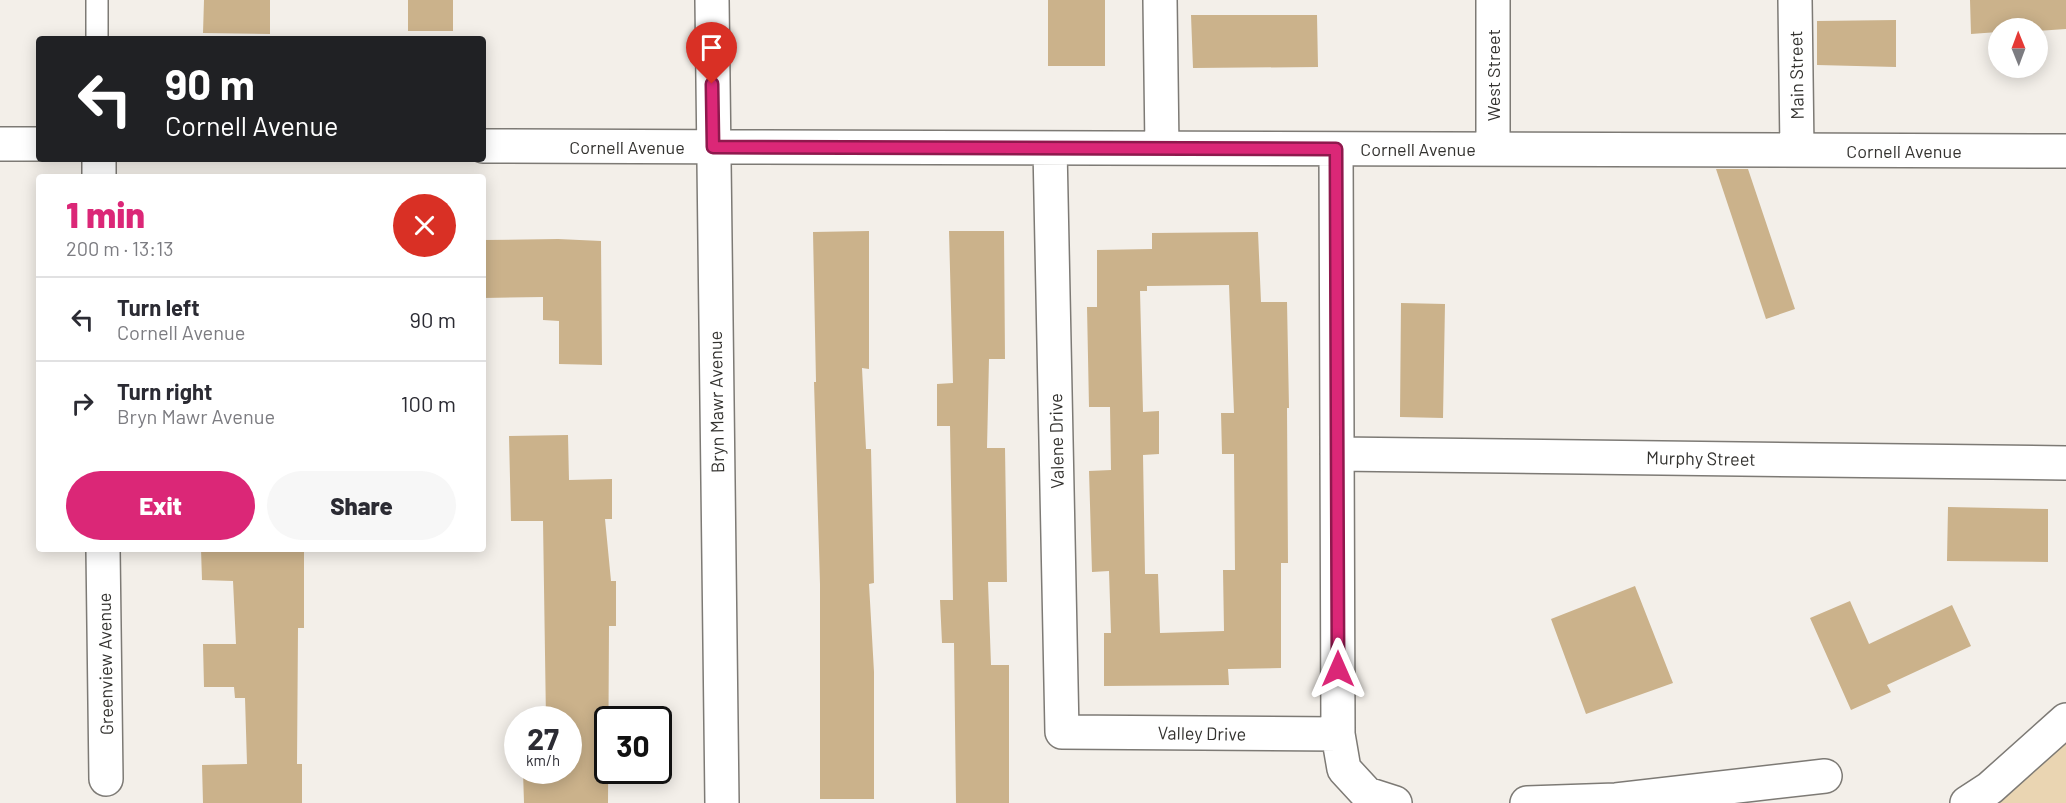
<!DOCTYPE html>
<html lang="en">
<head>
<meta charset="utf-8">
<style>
	:root { --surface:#fff; --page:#f7f7f7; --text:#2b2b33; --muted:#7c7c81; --line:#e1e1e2; --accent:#db2777 }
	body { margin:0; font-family:Barlow,sans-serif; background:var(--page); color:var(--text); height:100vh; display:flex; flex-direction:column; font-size:22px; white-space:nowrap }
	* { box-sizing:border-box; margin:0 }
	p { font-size:20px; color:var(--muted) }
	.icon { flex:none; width:33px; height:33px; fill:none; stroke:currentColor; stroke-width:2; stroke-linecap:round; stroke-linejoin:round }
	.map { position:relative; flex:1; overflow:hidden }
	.details { position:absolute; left:36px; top:174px; width:450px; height:378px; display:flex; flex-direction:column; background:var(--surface); border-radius:6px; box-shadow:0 3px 15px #0003 }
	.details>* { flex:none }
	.guide { position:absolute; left:36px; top:36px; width:450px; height:126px; border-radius:6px; box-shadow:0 3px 15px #0003; background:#202124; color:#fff; overflow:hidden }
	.needle { width:39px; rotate:359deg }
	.tools { position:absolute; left:1988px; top:18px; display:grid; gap:12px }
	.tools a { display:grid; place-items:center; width:60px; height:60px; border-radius:50%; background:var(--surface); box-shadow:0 3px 15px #0003; font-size:30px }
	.speed { position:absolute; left:504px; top:706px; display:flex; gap:12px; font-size:30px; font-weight:700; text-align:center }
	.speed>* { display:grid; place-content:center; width:78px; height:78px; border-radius:50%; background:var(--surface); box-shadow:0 3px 15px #0003; line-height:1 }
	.speed small { font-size:15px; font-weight:400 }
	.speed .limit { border:3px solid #111; border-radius:9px; background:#fff; color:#111 }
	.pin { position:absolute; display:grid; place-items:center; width:51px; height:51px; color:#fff; margin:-62px -26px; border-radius:50% 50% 50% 0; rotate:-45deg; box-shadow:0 0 6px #0007 }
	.pin .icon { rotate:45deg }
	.me { position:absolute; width:66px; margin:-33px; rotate:0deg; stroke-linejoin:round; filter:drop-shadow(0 0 4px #0008) }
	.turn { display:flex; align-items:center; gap:21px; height:126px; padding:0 30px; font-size:27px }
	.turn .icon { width:78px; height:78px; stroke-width:2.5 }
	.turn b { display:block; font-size:42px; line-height:51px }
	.round { display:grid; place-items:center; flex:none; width:63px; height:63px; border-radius:32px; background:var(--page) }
	.overview { display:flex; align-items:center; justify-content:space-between; height:102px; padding:0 30px }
	h1 { font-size:36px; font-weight:800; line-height:45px; color:var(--accent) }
	.primary-button { display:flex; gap:12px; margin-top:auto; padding:12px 30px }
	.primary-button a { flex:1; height:69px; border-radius:36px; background:var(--accent); color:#fff; font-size:24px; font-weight:800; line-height:69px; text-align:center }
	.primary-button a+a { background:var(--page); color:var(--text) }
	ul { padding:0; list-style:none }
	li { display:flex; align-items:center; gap:18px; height:84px; padding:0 30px; border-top:2px solid var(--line) }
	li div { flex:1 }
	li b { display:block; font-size:22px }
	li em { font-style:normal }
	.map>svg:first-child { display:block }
	.green { fill:#ead5b2 }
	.building { fill:#cbb28b; fill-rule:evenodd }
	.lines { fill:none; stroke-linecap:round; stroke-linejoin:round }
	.service-casing { stroke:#7d7a75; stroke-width:24 }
	.minor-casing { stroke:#7d7a75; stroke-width:36 }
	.primary-casing { stroke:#7d7a75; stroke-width:36 }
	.service { stroke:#fff; stroke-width:21 }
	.minor { stroke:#fff; stroke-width:33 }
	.primary { stroke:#fff; stroke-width:33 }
	.route-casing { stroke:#8e194d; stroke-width:15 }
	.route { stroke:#db2777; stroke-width:10 }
	.labels { text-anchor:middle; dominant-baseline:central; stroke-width:4.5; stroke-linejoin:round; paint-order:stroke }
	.street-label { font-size:18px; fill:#33322f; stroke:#fff }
</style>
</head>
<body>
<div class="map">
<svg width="2066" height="803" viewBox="0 0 2066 803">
	<rect width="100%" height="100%" fill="#f3efe9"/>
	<!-- green -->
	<path class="green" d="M2066 743V803H1986Z"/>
	<!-- building -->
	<path class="building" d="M204 0H270V34L203 33Z
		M408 0H453V31H408Z
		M1048 0H1105V66H1048Z
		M1970 0H2066V29L2037 31V28H1998V32L1971 34Z
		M1191 15H1317L1318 67 1193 68Z
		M1896 20V67L1817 65V21Z
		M1716 169H1748L1795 309 1766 319Z
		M869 231V369L862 368 866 449H871L874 583 869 584 874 672V799H820V584L814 382H816L813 232Z
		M949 231H1004L1005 359H989L987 448H1005L1007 582H988L991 665H1009V803H956L954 643H942L940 600H953L950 426H937V384L953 383Z
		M1258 232 1261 302H1287L1289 408H1287L1288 563H1281V668L1228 669 1229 685 1104 686V633H1111L1109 571 1092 572 1089 471 1111 470 1110 407H1089L1087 307H1097V250L1152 249V233ZM1229 285 1234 413H1221L1222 454H1234L1235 570H1223L1224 631 1160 633 1158 574H1145L1143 455 1159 454V411L1143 412 1140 291H1147V286Z
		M558 239 601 241 602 365 559 364V321L543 320V297L483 298V240Z
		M1401 303 1445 304 1443 418 1400 417Z
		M568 435 569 480 612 479V519H605L611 581H616V626H609L608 803H524L523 771H568V720H546L543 521H511L509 436Z
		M1948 507 2048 509V562L1947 561Z
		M201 549H304V628H298L297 764H302V803H203L202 765 247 764 245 698H235L234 687H204L203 644H236L233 581 202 580Z
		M1635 586 1673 683 1586 714 1551 619Z
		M1850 601 1869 644 1952 605 1971 646 1887 685 1891 692 1851 710 1810 618Z"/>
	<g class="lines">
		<defs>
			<path id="service" d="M97 0V39"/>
			<path id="minor" d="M712 0 722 803
				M1160 0 1162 148
				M1795 0 1797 150
				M0 144H39
				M483 146 2066 151
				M1050 148 1062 732 1338 734
				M1336 149 1338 734 1344 769 1367 794 1395 803
				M1493 149V0
				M99 159V177
				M1337 454 2066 463
				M103 549 106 779
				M1527 803 1616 800 1825 776"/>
			<path id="primary" d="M1967 803 1990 788 2066 720"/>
		</defs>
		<!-- service casing -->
		<use href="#service" class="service-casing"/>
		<!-- minor casing -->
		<use href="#minor" class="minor-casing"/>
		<!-- primary casing -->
		<use href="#primary" class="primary-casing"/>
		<!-- service -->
		<use href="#service" class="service"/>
		<!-- minor -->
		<use href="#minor" class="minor"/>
		<!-- primary -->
		<use href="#primary" class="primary"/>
	</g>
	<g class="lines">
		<defs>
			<path id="route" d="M712 84 713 147 1336 149 1338 669"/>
		</defs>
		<!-- route casing -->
		<use href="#route" class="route-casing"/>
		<!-- route -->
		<use href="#route" class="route"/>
	</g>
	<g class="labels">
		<!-- street labels -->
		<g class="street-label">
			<text transform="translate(1493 75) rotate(-90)">West Street</text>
			<text transform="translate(1796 75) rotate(-91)">Main Street</text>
			<text x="627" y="147">Cornell Avenue</text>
			<text x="1418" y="149">Cornell Avenue</text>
			<text x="1904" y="151">Cornell Avenue</text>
			<text transform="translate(716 402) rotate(-91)">Bryn Mawr Avenue</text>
			<text transform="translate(1056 441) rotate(-91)">Valene Drive</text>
			<text transform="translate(1701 458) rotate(1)">Murphy Street</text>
			<text transform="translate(105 664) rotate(-91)">Greenview Avenue</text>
			<text transform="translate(1202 733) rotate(1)">Valley Drive</text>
		</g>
	</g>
</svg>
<div class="tools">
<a><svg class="needle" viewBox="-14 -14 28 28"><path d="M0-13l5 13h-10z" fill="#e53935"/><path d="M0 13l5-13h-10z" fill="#7c7c81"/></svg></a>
</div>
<div class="speed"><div>27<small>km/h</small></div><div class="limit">30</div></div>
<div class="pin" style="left:712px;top:84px;background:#d93025"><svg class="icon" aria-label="arrive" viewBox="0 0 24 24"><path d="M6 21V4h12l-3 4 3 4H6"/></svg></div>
<svg class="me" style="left:1338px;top:669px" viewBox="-20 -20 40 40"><path d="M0-17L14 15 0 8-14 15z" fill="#db2777" stroke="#fff" stroke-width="4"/></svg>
<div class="guide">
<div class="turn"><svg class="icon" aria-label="left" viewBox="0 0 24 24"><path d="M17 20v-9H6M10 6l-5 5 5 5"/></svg><div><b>90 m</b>Cornell Avenue</div></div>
</div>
<section class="details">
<div class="overview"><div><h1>1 min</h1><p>200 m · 13:13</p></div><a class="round" style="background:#d93025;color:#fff"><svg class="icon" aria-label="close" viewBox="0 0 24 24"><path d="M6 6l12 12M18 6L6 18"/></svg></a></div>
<ul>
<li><svg class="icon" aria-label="left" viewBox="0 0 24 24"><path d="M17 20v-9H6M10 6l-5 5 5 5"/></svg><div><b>Turn left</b><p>Cornell Avenue</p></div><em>90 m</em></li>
<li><svg class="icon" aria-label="right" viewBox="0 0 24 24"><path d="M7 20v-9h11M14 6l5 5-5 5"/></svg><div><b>Turn right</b><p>Bryn Mawr Avenue</p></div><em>100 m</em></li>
</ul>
<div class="primary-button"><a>Exit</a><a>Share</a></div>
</section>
</div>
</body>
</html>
